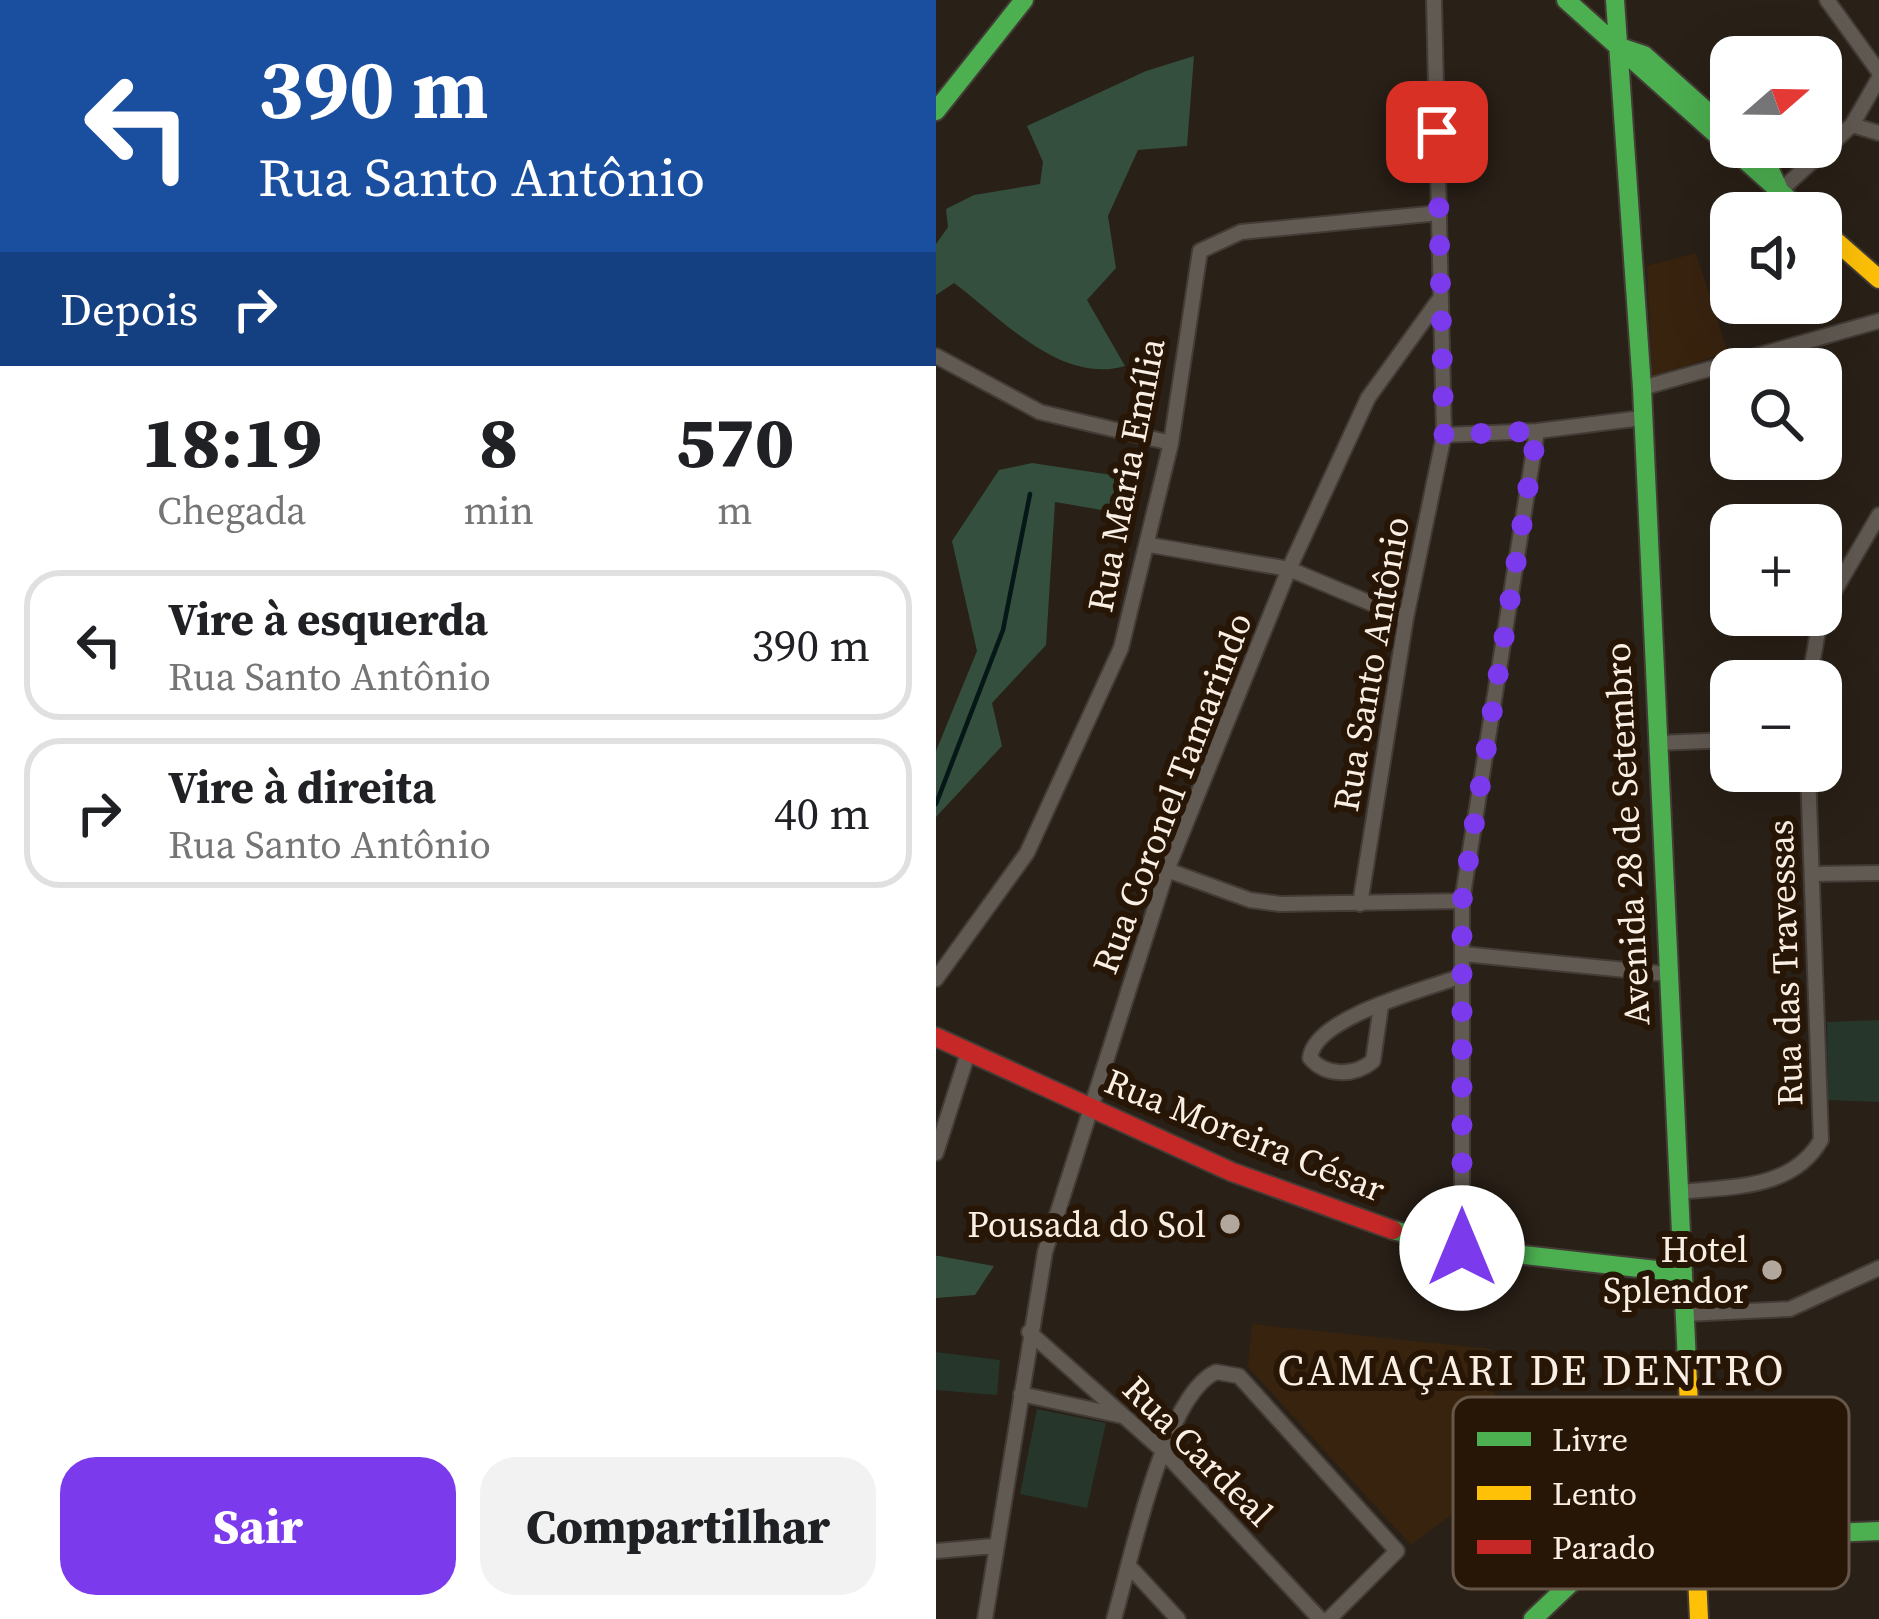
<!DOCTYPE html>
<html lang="pt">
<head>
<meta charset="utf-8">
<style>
	:root { --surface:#fff; --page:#f2f2f2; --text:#202124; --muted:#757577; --line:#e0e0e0; --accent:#7c3aed }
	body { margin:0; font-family:"Source Serif 4",serif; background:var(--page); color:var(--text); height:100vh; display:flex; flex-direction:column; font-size:45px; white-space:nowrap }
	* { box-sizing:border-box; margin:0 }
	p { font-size:39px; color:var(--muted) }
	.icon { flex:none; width:66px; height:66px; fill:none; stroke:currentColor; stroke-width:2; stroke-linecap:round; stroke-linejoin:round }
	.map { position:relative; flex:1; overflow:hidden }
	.side { display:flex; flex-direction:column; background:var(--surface); width:936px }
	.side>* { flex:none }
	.banner { background:#1a4fa0; color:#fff; overflow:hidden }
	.needle { width:78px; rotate:70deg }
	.fabs { position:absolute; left:774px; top:36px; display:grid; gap:24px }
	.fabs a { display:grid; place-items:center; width:132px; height:132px; border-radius:24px; background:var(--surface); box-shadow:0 12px 48px #0002; font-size:60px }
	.pin { position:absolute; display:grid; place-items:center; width:102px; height:102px; color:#fff; margin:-51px; border-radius:24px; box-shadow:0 6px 18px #0006 }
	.me { position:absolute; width:132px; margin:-66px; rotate:0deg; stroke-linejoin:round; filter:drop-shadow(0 0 9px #0008) }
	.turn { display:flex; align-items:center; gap:42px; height:252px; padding:0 60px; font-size:54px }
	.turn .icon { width:156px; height:156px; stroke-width:2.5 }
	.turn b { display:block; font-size:84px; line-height:102px }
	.then { display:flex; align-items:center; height:114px; padding:0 60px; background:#0003; gap:24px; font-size:45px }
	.eta { display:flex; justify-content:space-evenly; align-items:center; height:204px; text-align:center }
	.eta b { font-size:72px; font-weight:800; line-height:84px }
	.action { display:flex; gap:24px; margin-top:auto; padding:24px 60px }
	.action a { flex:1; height:138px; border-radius:36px; background:var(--accent); color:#fff; font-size:48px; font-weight:800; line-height:138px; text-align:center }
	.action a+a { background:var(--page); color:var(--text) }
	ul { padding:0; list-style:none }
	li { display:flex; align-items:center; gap:36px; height:150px; margin:0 24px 18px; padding:0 36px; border:6px solid var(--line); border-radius:36px }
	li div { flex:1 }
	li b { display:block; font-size:45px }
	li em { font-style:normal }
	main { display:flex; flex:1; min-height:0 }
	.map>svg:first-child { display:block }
	.built { fill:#38230f }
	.green { fill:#26362b }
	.forest { fill:#344f3d }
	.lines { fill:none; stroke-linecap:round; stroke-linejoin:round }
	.stream { stroke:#051717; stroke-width:4.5 }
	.street-casing { stroke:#433b35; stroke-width:18 }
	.fast-casing { stroke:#433b35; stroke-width:22 }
	.slow-casing { stroke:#433b35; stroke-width:22 }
	.jam-casing { stroke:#433b35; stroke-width:22 }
	.street { stroke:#615a53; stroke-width:14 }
	.fast { stroke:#4caf50; stroke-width:18 }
	.slow { stroke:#ffc107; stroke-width:18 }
	.jam { stroke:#c62828; stroke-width:18 }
	.route { stroke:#7c3aed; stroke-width:21; stroke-dasharray:0 37.8 }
	.poi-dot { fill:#b1a79c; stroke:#271606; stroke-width:4.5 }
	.labels { text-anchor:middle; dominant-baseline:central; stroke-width:12; stroke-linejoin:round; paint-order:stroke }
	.street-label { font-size:36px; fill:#faefe4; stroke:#271606 }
	.poi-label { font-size:36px; fill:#faefe4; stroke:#271606; text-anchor:end }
	.quarter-label { font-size:42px; letter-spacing:3px; fill:#faefe4; stroke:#271606 }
	.key { fill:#271606; stroke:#665749; stroke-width:3 }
	.key-label { font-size:33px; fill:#faefe4 }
</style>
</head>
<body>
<main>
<section class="side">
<div class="banner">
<div class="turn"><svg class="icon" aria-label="left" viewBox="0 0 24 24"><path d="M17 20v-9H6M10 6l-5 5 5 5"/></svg><div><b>390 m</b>Rua Santo Antônio</div></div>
<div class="then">Depois<svg class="icon" aria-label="right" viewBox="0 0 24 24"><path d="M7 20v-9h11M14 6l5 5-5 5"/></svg></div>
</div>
<div class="eta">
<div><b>18:19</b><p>Chegada</p></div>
<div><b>8</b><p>min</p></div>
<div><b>570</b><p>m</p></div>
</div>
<ul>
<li><svg class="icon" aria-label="left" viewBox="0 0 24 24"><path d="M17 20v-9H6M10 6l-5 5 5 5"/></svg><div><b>Vire à esquerda</b><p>Rua Santo Antônio</p></div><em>390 m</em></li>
<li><svg class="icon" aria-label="right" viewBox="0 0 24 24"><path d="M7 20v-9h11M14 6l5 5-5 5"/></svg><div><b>Vire à direita</b><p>Rua Santo Antônio</p></div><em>40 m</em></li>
</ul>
<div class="action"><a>Sair</a><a>Compartilhar</a></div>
</section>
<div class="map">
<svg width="943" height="1619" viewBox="0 0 943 1619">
	<rect width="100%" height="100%" fill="#292017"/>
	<!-- built -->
	<path class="built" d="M760 253 792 353 716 376 711 266Z
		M316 1324 555 1349 559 1395 586 1462 475 1545 312 1367Z"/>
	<!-- green -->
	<path class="green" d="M943 1020V1102L892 1100 891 1022Z
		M0 1352 64 1360 61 1395 0 1390Z
		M101 1409 170 1423 151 1508 84 1494Z"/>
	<!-- forest -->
	<path class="forest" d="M258 56 251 146 202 150 172 216 180 268 151 300 189 366C125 385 66 319 18 283L0 295V244L12 227 10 209 38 195 104 184 107 162 91 126 210 71Z
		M96 463 189 477 183 513 119 502 110 645 56 703 66 746 0 817V751L41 651 16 541 63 470Z
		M0 1256H3L58 1266 39 1295 0 1298Z"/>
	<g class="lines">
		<!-- stream -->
		<path class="stream" d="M0 804 67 630 94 494"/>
		<defs>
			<path id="street" d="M891 0 943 72
				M916 125 943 133
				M844 191 916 125 943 78
				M0 356 104 412 235 443
				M706 388 943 321
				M508 435 601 431 706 418
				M214 545 353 569 470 618
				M885 614 943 515
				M873 681 885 615
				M721 743 795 740
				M231 870 314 900 344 904 526 901
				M876 874 943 873
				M424 904 470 618 508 435 498 0
				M527 954 731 974
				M0 979 91 853 185 648 235 443 264 251 305 232 503 213
				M445 1006 437 1061C419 1076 390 1077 374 1058 378 1017 490 989 526 976
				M0 1153 32 1053
				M745 1192C796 1186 856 1190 885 1140L872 771
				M526 1248V901L601 431
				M750 1314 854 1309 943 1268
				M93 1332 226 1450 384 1619
				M85 1394 186 1416
				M0 1551 58 1546
				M193 1566 242 1619
				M49 1619 109 1252 231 870 353 569 432 398 502 301
				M178 1619C194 1564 228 1395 280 1372L303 1376 461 1551 393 1619"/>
			<path id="fast" d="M630 0 868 213
				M679 0 706 388 751 1363
				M687 48 708 55 795 133
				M0 111 88 0
				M811 147 832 166 842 187
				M457 1230 526 1248 747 1273
				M597 1619 659 1560 703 1541 943 1531"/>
			<path id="slow" d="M885 228 943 279
				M751 1363 763 1619
				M703 1541 757 1503 792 1540"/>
			<path id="jam" d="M0 1037 296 1172 457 1230"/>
		</defs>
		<!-- street casing -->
		<use href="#street" class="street-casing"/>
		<!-- fast casing -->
		<use href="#fast" class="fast-casing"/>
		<!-- slow casing -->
		<use href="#slow" class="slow-casing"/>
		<!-- jam casing -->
		<use href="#jam" class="jam-casing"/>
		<!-- street -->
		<use href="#street" class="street"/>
		<!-- fast -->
		<use href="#fast" class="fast"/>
		<!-- slow -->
		<use href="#slow" class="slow"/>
		<!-- jam -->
		<use href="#jam" class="jam"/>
	</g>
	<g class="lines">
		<!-- route -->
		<path class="route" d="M501 132 508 435 601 431 526 901V1248"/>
	</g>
	<!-- markers -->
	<g class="poi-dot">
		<circle cx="294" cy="1224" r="12"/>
		<circle cx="836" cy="1270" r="12"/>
	</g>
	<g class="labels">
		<!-- street labels -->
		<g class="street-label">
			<text transform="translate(190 475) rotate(-79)">Rua Maria Emília</text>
			<text transform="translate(435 664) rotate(-80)">Rua Santo Antônio</text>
			<text transform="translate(236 793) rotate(-69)">Rua Coronel Tamarindo</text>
			<text transform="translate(691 834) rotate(-93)">Avenida 28 de Setembro</text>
			<text transform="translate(849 963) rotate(-92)">Rua das Travessas</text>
			<text transform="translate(309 1135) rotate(22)">Rua Moreira César</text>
			<text transform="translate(262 1451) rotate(45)">Rua Cardeal</text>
		</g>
		<!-- poi labels -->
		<g class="poi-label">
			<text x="270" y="1224">Pousada do Sol</text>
			<text x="812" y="1249">Hotel<tspan x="812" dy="41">Splendor</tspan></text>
		</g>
		<!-- quarter labels -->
		<g class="quarter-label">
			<text x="596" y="1370">CAMAÇARI DE DENTRO</text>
		</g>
	</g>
	<!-- legend -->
	<rect x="517" y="1397" width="396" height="192" rx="18" class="key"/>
	<rect x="541" y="1432" width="54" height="14" fill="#4caf50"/>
	<rect x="541" y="1486" width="54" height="14" fill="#ffc107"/>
	<rect x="541" y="1540" width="54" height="14" fill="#c62828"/>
	<g class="key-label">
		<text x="616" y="1451">Livre</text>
		<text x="616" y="1505">Lento</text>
		<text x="616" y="1559">Parado</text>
	</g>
</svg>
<div class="fabs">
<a><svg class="needle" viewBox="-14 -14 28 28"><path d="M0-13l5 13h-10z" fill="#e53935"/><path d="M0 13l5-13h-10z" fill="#757577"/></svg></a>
<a><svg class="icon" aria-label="sound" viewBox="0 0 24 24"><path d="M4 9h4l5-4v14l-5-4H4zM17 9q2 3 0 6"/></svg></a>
<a><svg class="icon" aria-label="search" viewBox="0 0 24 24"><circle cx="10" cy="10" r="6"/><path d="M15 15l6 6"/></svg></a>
<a>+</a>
<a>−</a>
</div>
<div class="pin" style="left:501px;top:132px;background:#d93025"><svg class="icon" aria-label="arrive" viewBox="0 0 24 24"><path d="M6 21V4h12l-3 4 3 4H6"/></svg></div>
<svg class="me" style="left:526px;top:1248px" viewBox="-20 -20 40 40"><circle r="19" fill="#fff"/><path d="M0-13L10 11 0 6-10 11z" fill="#7c3aed"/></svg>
</div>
</main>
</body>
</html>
